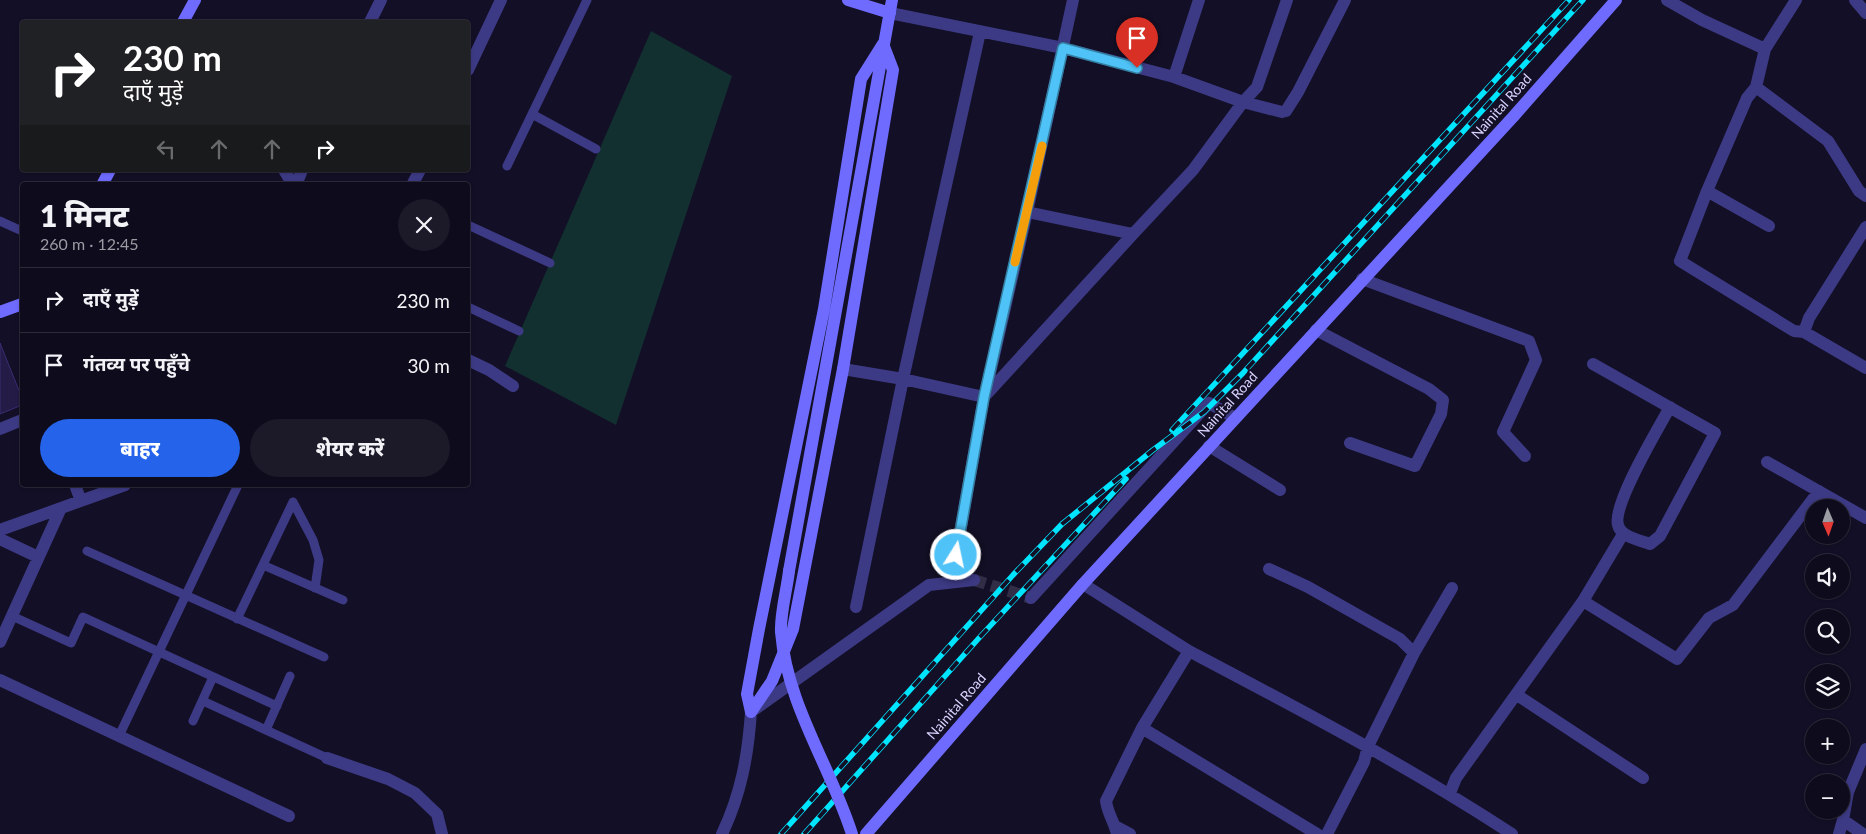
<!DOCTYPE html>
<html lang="hi">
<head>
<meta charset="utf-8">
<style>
	:root { --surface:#0e0b1c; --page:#1c1929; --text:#f1f3f6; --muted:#9b9ba3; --line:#2e2b3b; --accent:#2563eb }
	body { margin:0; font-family:Lato,"Noto Sans Devanagari",sans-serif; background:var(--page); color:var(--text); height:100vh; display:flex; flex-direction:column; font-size:19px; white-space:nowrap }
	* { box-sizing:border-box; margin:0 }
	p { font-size:16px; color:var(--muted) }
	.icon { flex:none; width:28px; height:28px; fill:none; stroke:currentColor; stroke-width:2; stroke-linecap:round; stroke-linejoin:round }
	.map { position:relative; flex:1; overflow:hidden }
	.sheet { position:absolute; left:20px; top:182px; width:450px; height:305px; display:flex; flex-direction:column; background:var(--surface); border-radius:5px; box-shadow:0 1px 4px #0004,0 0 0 1px var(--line) }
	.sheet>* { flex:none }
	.banner { position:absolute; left:20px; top:20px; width:450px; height:152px; border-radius:5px; box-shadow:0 1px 4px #0004,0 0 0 1px var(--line); background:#202124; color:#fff; overflow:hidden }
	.needle { width:32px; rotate:178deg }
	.fabs { position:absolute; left:1805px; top:499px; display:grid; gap:10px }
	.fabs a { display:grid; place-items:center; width:45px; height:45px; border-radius:50%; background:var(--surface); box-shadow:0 1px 4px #0004,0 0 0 1px var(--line); font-size:25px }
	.pin { position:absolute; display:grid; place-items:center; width:42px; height:42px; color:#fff; margin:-51px -21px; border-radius:50% 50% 50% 0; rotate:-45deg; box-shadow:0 0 5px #0007 }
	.pin .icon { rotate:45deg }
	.me { position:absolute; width:55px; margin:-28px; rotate:10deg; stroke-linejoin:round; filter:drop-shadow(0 0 4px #0008) }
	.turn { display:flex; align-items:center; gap:18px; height:105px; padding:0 20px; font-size:22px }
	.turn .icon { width:65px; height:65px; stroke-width:2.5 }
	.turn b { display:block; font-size:35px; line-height:42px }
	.lanes { display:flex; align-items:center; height:48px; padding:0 20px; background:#0003; justify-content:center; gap:25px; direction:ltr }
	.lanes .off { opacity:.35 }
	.round { display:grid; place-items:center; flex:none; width:52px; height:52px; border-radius:26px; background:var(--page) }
	.overview { display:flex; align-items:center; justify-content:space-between; height:85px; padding:0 20px }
	h1 { font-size:30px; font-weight:800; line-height:38px }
	.action { display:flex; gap:10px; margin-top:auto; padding:10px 20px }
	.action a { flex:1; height:58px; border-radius:30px; background:var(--accent); color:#fff; font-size:20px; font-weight:800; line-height:58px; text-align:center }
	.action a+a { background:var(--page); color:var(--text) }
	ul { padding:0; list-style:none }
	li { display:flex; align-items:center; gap:15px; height:65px; padding:0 20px; border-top:1px solid var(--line) }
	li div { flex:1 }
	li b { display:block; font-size:19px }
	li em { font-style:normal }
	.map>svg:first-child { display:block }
	.green { fill:#12302f }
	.building { fill:#241b47; stroke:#3b2d73 }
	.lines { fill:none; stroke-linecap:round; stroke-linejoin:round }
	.street-tunnel { stroke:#312d47; stroke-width:12; stroke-dasharray:12 6; stroke-linecap:butt }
	.lane { stroke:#3d3a85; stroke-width:9 }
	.street { stroke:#3d3a85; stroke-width:12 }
	.secondary { stroke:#6f6bff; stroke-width:12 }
	.rail-casing { stroke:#00e5ff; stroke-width:5.5 }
	.rail { stroke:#130f26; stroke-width:4; stroke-dasharray:11; stroke-linecap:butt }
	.secondary-bridge { stroke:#6f6bff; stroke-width:12 }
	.route-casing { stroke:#337fa1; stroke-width:12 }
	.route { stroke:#4fc3f7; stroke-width:9 }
	.slow { stroke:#f59e0b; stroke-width:9 }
	.labels { text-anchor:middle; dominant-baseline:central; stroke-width:4; stroke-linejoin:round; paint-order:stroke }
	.street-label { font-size:14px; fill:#d9d4ff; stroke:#130f26 }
</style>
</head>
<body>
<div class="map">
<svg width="1866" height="834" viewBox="0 0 1866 834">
	<rect width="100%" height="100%" fill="#130f26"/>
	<!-- green -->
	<path class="green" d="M651 31 732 76 616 425 505 366Z"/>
	<!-- building -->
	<path class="building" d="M0 343 22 398V405L0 414Z"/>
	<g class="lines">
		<!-- street-tunnel -->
		<path class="street-tunnel" d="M974 580 1031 598"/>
		<!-- lane -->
		<path class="lane" d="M532 114 596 149
			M507 166 587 0
			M0 221 22 231
			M468 225 550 263
			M468 307 519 331
			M293 502 313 540 319 560 315 588
			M87 551 324 657
			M263 565 343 600
			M12 616 71 643 83 617 277 706
			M237 619 293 502
			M203 701 327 758
			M193 721 213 677
			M266 730 290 676
			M119 736 238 485"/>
		<!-- street -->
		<path class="street" d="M1073 0 1027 212 1133 234 1193 170 1243 102 1257 87 1287 0
			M1667 0 1702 20 1765 49
			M1796 0 1765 49 1756 87 1747 98 1707 191 1680 261 1794 331 1804 332 1866 368
			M1855 0 1866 13
			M890 13 1063 48 1174 77 1243 102 1282 112 1286 111 1298 92 1345 0
			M370 22 381 0
			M468 70 501 0
			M1174 77 1199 0
			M1756 87 1828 141 1859 191 1866 196
			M284 170 293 185
			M296 185 302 170
			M412 185 420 170
			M1707 191 1769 226
			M1362 279 1529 341 1536 360 1503 432 1525 456
			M1316 330 1429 389 1443 400 1441 414 1415 466 1350 443
			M1804 332 1809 318 1866 227
			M468 360 489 370 513 386
			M1593 364 1715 433 1660 536 1650 544C1639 540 1621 537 1618 525 1612 505 1658 429 1670 407
			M843 369 903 379 984 397 956 555
			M985 395 1027 212
			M984 397 1133 234
			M0 429 22 420
			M1209 446 1280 490
			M1767 462 1866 518
			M75 485 81 501
			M0 530 125 485
			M0 539 38 557
			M1269 569 1308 587 1400 639 1414 653
			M1083 584 1189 651 1142 728 1317 834
			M1031 598 1209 403 1235 418
			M1583 601 1677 659 1709 618 1733 605 1819 491
			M856 607 903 379 980 32
			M0 642 61 508
			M1189 651C1299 709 1408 766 1512 834
			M0 680 289 816
			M1517 695 1643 778
			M327 758 388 779 415 793 437 814 442 834
			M1450 793 1456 778 1583 601 1623 534
			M1843 820 1848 792 1866 749
			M1115 826 1130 834
			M722 834C741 794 748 756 751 712L929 585 974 580
			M1117 834C1114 821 1108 815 1106 801L1142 728
			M1327 834 1364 762 1368 746 1414 653 1452 588
			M1839 834 1843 820 1863 834"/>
		<!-- secondary -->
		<path class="secondary" d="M848 0 890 13
			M183 22 195 0
			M102 185 110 170
			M0 312 22 304
			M789 571 892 0
			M751 712 772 681 793 629 843 369 893 70 883 44
			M751 712 747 694 759 629 824 309 861 79 883 44
			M866 834 1083 584 1513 117 1616 0"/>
		<defs>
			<path id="rail" d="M1172 430 1569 0
				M781 834 1013 575 1062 524 1153 450 1204 412 1243 373 1583 0
				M804 834 979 638 1126 479"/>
		</defs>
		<!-- rail casing -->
		<use href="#rail" class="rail-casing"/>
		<!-- rail -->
		<use href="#rail" class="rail"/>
		<!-- secondary-bridge -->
		<path class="secondary-bridge" d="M789 571C787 589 780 614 781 632 787 705 830 765 852 834"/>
	</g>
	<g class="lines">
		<defs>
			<path id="route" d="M956 555 984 397 1063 48 1137 68"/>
		</defs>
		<!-- route casing -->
		<use href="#route" class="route-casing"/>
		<!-- route -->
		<use href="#route" class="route"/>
		<!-- slow -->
		<path class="slow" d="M1015 262 1042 146"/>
	</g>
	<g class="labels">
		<!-- street labels -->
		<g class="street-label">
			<text transform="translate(1501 106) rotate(-48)">Nainital Road</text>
			<text transform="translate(1227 404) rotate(-48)">Nainital Road</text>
			<text transform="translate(956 706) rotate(-49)">Nainital Road</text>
		</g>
	</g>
</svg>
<div class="fabs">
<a><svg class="needle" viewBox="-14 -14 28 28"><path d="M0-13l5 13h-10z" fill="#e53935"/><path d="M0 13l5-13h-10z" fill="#9b9ba3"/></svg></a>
<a><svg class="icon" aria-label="sound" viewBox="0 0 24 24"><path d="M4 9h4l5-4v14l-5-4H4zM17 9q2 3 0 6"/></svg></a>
<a><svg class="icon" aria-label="search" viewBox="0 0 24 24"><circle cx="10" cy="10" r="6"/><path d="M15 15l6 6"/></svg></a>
<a><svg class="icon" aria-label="layers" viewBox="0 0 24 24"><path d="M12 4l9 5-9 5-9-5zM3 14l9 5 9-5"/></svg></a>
<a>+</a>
<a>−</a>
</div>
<div class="pin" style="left:1137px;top:68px;background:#d93025"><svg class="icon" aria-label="arrive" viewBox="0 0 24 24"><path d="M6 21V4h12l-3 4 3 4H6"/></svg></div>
<svg class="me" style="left:956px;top:555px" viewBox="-20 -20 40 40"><circle r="17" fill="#4fc3f7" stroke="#fff" stroke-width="3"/><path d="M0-11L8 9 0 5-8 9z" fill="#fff"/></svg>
<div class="banner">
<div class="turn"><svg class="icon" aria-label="right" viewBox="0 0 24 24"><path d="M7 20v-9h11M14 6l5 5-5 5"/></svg><div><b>230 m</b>दाएँ मुड़ें</div></div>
<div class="lanes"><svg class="icon off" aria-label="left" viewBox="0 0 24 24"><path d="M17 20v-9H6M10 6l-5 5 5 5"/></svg><svg class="icon off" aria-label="ahead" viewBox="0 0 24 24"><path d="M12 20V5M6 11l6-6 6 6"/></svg><svg class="icon off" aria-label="ahead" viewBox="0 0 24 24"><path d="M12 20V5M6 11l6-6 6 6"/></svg><svg class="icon" aria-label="right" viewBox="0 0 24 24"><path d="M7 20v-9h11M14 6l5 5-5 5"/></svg></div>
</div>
<section class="sheet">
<div class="overview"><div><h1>1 मिनट</h1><p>260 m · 12:45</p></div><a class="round"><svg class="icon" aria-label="close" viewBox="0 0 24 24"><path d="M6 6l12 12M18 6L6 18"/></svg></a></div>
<ul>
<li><svg class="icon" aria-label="right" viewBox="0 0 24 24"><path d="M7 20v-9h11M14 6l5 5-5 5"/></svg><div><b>दाएँ मुड़ें</b></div><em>230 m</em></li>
<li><svg class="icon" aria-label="arrive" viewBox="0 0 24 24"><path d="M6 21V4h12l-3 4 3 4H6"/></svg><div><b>गंतव्य पर पहुँचे</b></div><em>30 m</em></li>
</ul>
<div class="action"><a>बाहर</a><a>शेयर करें</a></div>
</section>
</div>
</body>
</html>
